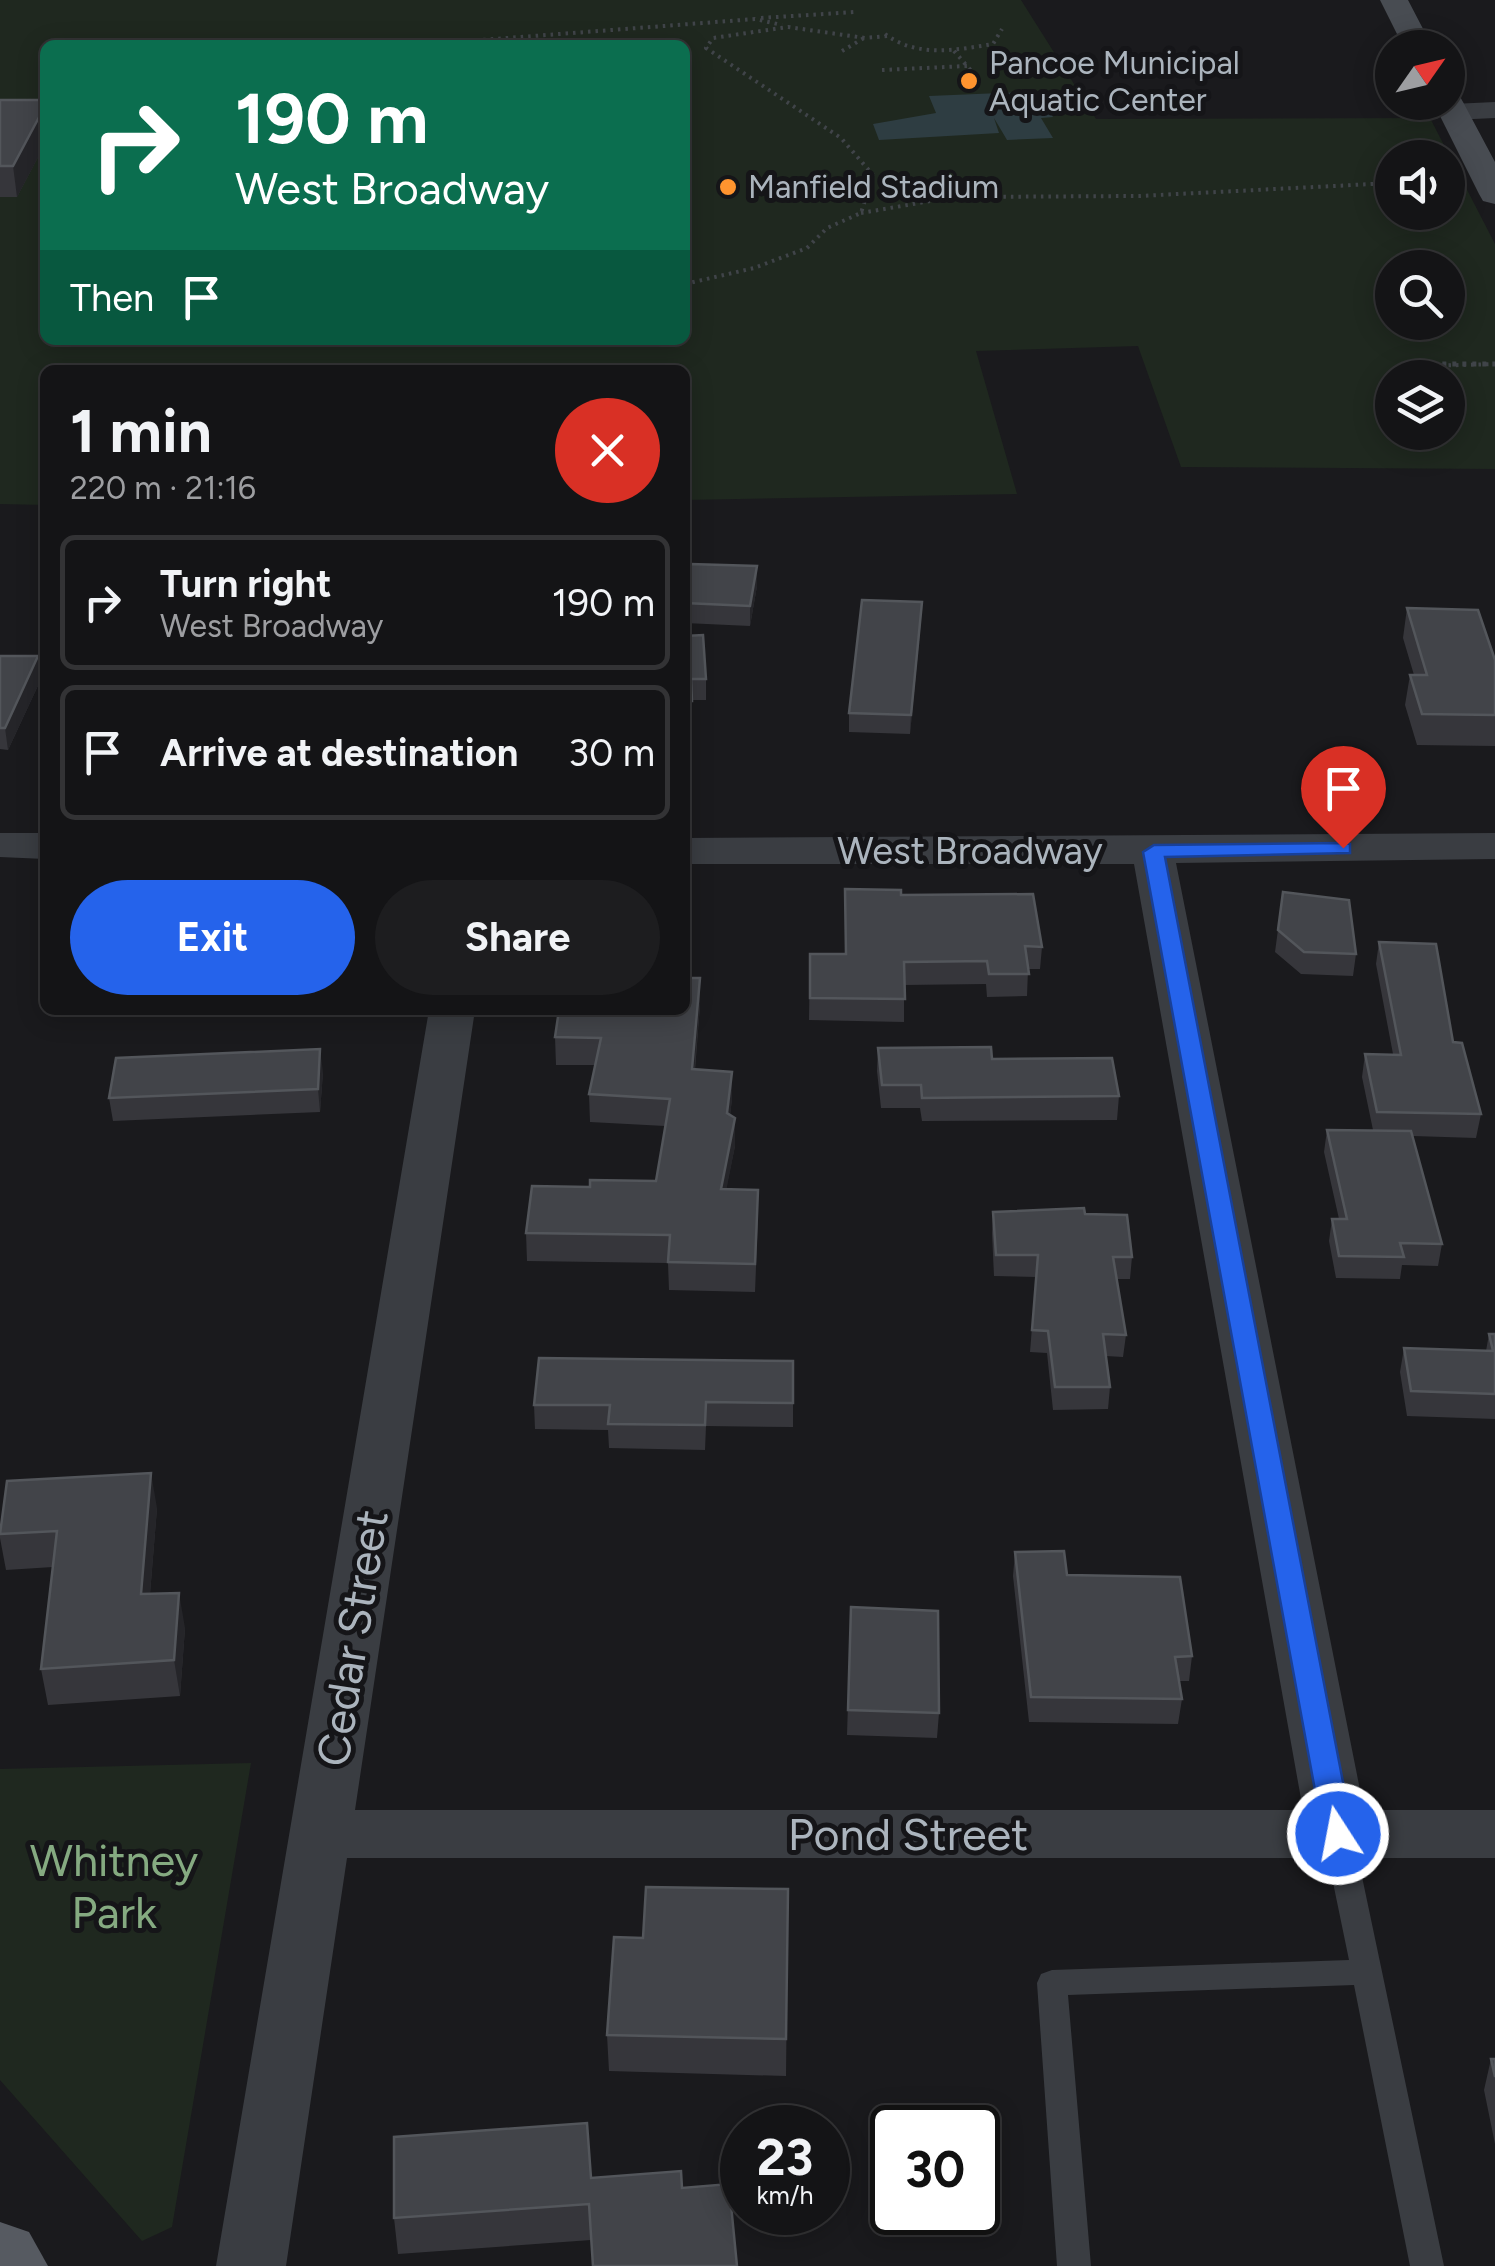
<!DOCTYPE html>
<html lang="en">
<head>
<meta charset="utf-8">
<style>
	:root { --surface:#141416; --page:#1d1d1f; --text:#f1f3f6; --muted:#9d9ea1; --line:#333335; --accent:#2563eb }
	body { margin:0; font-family:Figtree,sans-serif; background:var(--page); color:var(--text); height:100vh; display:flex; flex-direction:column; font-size:38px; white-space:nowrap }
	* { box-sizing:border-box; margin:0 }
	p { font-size:32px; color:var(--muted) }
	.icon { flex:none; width:55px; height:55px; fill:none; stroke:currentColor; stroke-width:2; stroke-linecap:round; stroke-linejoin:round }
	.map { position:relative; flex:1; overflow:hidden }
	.drawer { position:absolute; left:40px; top:365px; width:650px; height:650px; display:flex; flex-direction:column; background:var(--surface); border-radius:15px; box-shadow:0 5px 25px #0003,0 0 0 2px var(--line) }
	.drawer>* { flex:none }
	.hud { position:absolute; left:40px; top:40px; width:650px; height:305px; border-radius:15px; box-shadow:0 5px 25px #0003,0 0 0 2px var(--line); background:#0b6e4f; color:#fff; overflow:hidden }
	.needle { width:65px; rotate:56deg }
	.fabs { position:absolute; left:1375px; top:30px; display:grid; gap:20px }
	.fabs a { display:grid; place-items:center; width:90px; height:90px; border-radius:50%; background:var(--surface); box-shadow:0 5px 25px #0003,0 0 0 2px var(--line); font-size:50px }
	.speed { position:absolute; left:720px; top:2105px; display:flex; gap:20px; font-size:50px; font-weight:700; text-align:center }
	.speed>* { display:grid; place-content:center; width:130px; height:130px; border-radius:50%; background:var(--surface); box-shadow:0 5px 25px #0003,0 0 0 2px var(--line); line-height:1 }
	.speed small { font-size:25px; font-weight:400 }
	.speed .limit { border:5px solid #111; border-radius:15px; background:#fff; color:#111 }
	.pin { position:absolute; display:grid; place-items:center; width:85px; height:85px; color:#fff; margin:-102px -42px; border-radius:50% 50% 50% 0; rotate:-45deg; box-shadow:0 0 10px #0007 }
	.pin .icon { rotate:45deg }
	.me { position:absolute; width:110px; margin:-55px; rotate:349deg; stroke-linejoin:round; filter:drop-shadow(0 0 8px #0008) }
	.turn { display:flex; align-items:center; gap:35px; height:210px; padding:0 30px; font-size:45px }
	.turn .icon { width:130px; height:130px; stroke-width:2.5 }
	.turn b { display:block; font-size:70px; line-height:85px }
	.then { display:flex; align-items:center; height:95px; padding:0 30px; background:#0003; gap:20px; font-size:38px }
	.round { display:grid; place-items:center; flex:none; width:105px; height:105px; border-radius:52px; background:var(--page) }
	.head { display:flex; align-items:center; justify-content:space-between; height:170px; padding:0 30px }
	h1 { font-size:60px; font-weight:700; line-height:75px }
	.primary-button { display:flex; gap:20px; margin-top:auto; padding:20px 30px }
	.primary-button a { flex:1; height:115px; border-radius:60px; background:var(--accent); color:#fff; font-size:40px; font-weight:700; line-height:115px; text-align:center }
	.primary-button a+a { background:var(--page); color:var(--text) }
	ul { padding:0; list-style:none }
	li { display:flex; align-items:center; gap:30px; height:135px; margin:0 20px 15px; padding:0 10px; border:5px solid var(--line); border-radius:15px }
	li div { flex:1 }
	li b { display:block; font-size:38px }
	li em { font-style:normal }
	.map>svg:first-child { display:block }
	.green { fill:#1f281f; fill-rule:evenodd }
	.water { fill:#2e3d42 }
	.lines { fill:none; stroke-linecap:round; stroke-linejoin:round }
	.path-far1 { stroke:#404449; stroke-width:4; stroke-dasharray:2.5 5; stroke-linecap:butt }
	.path { stroke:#404449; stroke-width:5; stroke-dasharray:4 6; stroke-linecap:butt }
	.service { fill:#3a3d42; fill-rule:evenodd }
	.minor { fill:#3a3d42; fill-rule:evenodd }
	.secondary { fill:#484c52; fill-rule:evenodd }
	.primary { fill:#565a61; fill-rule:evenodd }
	.wall { fill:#36363b }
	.shaded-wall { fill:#252529 }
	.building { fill:#424449; stroke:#53565b; stroke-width:2.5 }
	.route { fill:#2563eb; stroke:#184099; stroke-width:2.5 }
	.poi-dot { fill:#ff942f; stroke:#151518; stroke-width:4 }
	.labels { text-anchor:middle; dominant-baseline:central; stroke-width:10; stroke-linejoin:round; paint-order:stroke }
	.far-poi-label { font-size:32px; fill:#abb4bd; stroke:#151518; text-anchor:start }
	.street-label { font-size:38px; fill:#abb4bd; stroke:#151518 }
	.near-street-label { font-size:45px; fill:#abb4bd; stroke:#151518 }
	.near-park-label { font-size:45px; fill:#85aa81; stroke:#151518 }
</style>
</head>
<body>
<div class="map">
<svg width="1495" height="2266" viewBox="0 0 1495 2266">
	<rect width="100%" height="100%" fill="#1a1a1d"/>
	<!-- green -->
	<path class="green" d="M0 0H1021L1096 119 1430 118 1495 244V469L1181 467 1138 346 976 351 1017 494 685 500V370H45V505L0 504ZM45 45H685V340H45ZM1392 158H1448V212H1392ZM1392 268H1448V322H1392ZM1392 378H1448V432H1392Z
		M251 1763 172 2227 142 2241 0 2080V1769Z"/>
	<!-- water -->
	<path class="water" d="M1024 92 1034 109 1048 108 1053 117 1041 118 1053 138 1007 140 994 118 999 133 879 140 873 124 936 113 929 96Z"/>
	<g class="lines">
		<!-- path-far1 -->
		<path class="path-far1" d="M761 18 855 12
			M885 34C917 58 956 50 993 44L1002 29
			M887 36 865 38 788 27 713 38 706 48 841 138 873 175 951 197 1139 196 1392 183
			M416 45 755 19 782 25
			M842 51 864 38
			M954 51 974 74
			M882 70 967 66
			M861 213 948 198
			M685 284 754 268 807 248 827 228 861 213 873 175
			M1426 366 1495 364"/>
		<!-- path -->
		<path class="path" d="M1429 376 1425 364H1495"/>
		<!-- service -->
		<path class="service" d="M1338 1823 1348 1826 1353 1834 1444 2266H1410L1354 1985 1068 1995 1091 2266H1057L1037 1983 1041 1974 1052 1970 1349 1960 1323 1834 1328 1826Z"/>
		<!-- minor -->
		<path class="minor" d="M1495 102V118L1452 120 1439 112 1452 104Z
			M0 833H45V859L0 857Z
			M1495 833V859L1176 863 1364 1810H1495V1858H347L286 2266H216L429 1010H475L355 1810H1303L1134 864H685V838Z"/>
		<!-- secondary -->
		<path class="secondary" d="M1380 0H1408L1433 48H1404Z
			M1448 93 1459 95 1463 102 1495 162V204L1483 201 1479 194 1433 102H1448Z"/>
		<!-- primary -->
		<path class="primary" d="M0 2222 29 2232 48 2266H0Z"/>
	</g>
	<!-- wall -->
	<path class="wall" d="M0 100H45V144L17 197H0Z
		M757 566V586L750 626 685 623V603Z
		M1407 608 1495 660V746L1417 745 1405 705 1410 675H1414L1403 638Z
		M921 621 910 734 849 732V713Z
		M685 636 706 679V700H692V722H685Z
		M0 656 42 677 8 750 0 749Z
		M1283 892 1356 954 1353 976 1301 974 1275 952Z
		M901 895 1042 947 1040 969H1028L1027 996 987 997 986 984 904 985V1022L809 1020 810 954H845Z
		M1379 942 1453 1042 1481 1114 1476 1138 1413 1136 1442 1244 1438 1266 1402 1265 1400 1279 1336 1278 1329 1241 1332 1219H1339L1324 1152 1327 1130H1373L1362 1077 1365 1054H1393L1376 964Z
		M700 978V1005L695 1070 732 1099 730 1115 735 1146 726 1189 758 1218 755 1292 669 1290 668 1263 527 1261 526 1233 590 1187 656 1181 665 1126 590 1122 589 1094 595 1065H556L555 1037Z
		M65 1010H141L140 1014H66Z
		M878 1048 992 1059 1119 1096 1117 1120 922 1121 920 1108H881L877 1071Z
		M323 1072 320 1112 113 1121 109 1098Z
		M993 1212 1085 1214 1132 1257 1130 1279H1117L1126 1335 1123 1357 1106 1356 1110 1387 1108 1409 1053 1410 1047 1353 1030 1352 1036 1277 994 1276 992 1233Z
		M1489 1334H1495V1419L1407 1416 1400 1372 1404 1348 1486 1351Z
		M793 1361V1427L706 1426 705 1450 609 1448 608 1430 535 1429 534 1405Z
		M157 1508 150 1594 185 1628 180 1696 48 1705 41 1669 53 1567 6 1570 0 1538V1530Z
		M1015 1552 1067 1575 1192 1656 1189 1681H1179L1182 1699 1178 1724 1029 1722 1013 1576Z
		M851 1607 939 1713 937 1738 847 1735Z
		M788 1889 786 2076 609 2071 607 2035 643 1938Z
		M1491 2059H1495V2144L1484 2090Z
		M591 2178 682 2188 591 2240 398 2254 394 2218Z"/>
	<!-- shaded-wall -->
	<path class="shaded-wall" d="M45 106V144L17 197 13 166Z
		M757 566V586L750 626V606Z
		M922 602 921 621 910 734 911 715Z
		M38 656 42 677 8 750 5 728Z
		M700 978V1005L692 1097V1069Z
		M320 1049 323 1072 320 1112 318 1089Z
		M732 1072V1099L727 1140V1113Z
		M735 1118V1146L721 1217V1189Z
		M151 1473 157 1508 147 1630 141 1594Z
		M179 1593 185 1628 180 1696 174 1660Z"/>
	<!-- building -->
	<path class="building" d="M0 100H45V106L13 166H0Z
		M690 564 757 566 750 606 685 603V586Z
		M862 600 922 602 911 715 849 713Z
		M1407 608 1478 610 1495 660V715L1422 714 1410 675H1427Z
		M703 635 706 679H691L692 701H685V636Z
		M0 656H38L5 728H0Z
		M845 889 901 890V895L1033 894 1042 947 1025 946 1029 974H989L987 961 904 962 905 999 810 998V954H846Z
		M1283 892 1349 900 1356 954 1304 952 1278 930Z
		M1379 942 1436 944 1453 1042 1462 1043 1481 1114 1377 1112 1365 1054 1401 1055Z
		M685 978H700L692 1069 732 1072 727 1113 735 1118 721 1189 758 1190 755 1264 668 1262 670 1235 526 1233 532 1186 590 1187V1180L656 1181 670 1099 589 1094 601 1038 555 1037 559 1010H685Z
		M991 1047 992 1059 1112 1058 1119 1096 922 1098 921 1085H882L878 1048Z
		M320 1049 318 1089 109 1098 116 1058Z
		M1327 1130 1411 1131 1442 1244 1400 1243 1404 1257 1339 1256 1332 1219H1347Z
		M1084 1208 1085 1214 1127 1215 1132 1257H1113L1126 1335 1103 1334 1110 1387H1055L1048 1331 1032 1330 1038 1255H996L993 1212Z
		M1489 1334H1495V1394L1411 1391 1404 1348 1493 1351Z
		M539 1358 793 1361V1403L706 1402 705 1425 608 1424 610 1405H534Z
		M151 1473 141 1594 179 1593 174 1660 41 1669 57 1531 0 1534 7 1481Z
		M1064 1551 1067 1575 1180 1577 1192 1656 1175 1657 1182 1699 1031 1697 1015 1552Z
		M851 1607 938 1611 939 1713 848 1710Z
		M646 1887 788 1889 786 2039 607 2035 614 1937 643 1938Z
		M1491 2059H1495V2077Z
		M587 2123 591 2178 681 2171 682 2188 729 2184 737 2266H593L589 2204 394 2218V2137Z"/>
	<!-- route -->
	<path class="route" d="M1343 843 1350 844V853L1165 857 1353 1834 1348 1842 1338 1845 1327 1842 1323 1834 1143 852 1154 845Z"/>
	<!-- markers -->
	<g class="poi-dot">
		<circle cx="969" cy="81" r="10"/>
		<circle cx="728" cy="187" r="10"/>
	</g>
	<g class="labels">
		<!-- far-poi labels -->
		<g class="far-poi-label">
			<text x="989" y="63">Pancoe Municipal<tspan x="989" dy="37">Aquatic Center</tspan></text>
			<text x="748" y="187">Manfield Stadium</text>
		</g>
		<!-- street labels -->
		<g class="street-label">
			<text x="970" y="851">West Broadway</text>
		</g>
		<!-- near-street labels -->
		<g class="near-street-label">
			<text transform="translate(352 1638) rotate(-81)">Cedar Street</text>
			<text x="908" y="1834">Pond Street</text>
		</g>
		<!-- near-park labels -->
		<g class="near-park-label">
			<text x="114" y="1860">Whitney<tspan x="114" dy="52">Park</tspan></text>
		</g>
	</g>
</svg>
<div class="fabs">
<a><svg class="needle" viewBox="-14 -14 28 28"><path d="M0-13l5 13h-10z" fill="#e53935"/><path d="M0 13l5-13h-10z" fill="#9d9ea1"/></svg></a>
<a><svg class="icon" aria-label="sound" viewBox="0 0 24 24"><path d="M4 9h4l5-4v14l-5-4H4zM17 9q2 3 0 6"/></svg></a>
<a><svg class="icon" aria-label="search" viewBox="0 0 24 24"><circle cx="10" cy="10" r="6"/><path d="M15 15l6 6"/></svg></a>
<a><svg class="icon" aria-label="layers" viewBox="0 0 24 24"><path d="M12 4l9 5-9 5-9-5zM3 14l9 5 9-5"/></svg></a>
</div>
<div class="speed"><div>23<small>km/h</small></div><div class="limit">30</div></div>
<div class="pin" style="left:1343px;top:848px;background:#d93025"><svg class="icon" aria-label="arrive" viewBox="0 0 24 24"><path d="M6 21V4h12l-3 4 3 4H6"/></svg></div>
<svg class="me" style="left:1338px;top:1834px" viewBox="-20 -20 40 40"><circle r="17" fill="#2563eb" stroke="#fff" stroke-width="3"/><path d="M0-11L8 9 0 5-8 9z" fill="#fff"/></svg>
<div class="hud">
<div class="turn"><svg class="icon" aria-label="right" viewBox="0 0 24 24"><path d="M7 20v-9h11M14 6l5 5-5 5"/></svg><div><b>190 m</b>West Broadway</div></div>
<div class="then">Then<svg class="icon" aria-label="arrive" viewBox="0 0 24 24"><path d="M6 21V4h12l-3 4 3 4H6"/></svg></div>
</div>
<section class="drawer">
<div class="head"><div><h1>1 min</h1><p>220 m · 21:16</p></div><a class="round" style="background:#d93025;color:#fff"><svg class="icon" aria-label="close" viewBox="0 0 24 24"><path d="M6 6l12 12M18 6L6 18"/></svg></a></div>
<ul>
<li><svg class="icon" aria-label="right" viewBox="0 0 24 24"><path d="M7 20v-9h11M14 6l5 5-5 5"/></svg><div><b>Turn right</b><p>West Broadway</p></div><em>190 m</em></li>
<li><svg class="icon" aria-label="arrive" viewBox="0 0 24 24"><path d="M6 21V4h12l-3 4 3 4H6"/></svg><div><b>Arrive at destination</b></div><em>30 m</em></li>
</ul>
<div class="primary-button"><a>Exit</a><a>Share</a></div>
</section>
</div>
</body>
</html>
